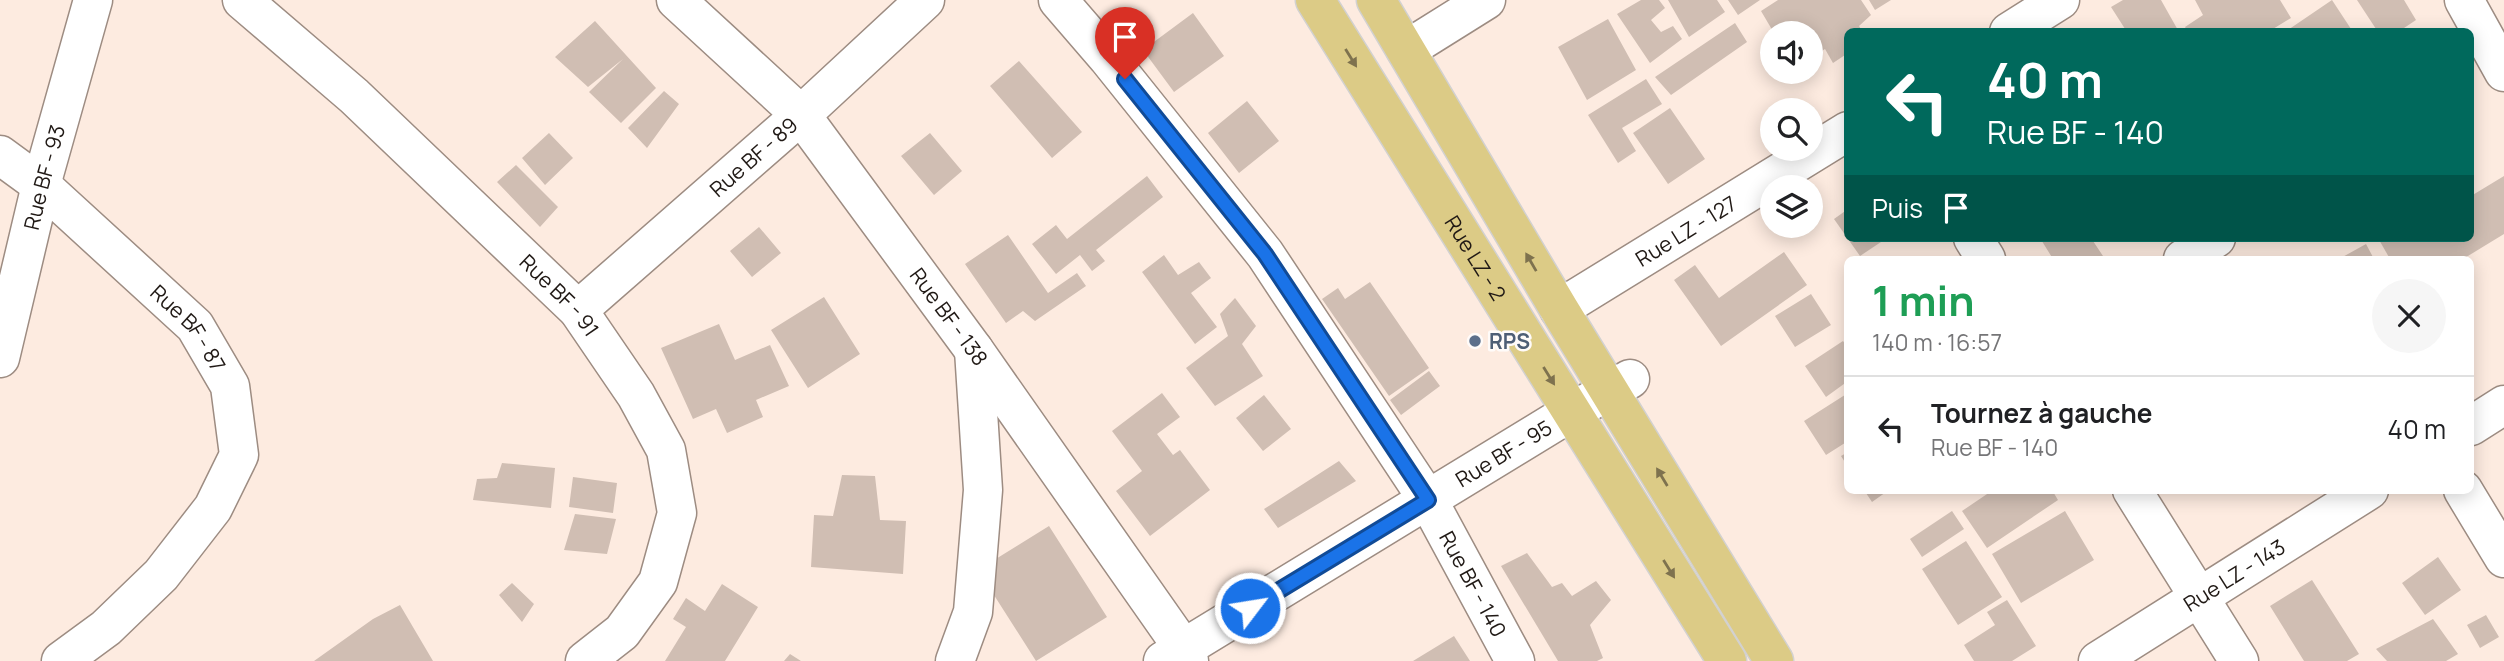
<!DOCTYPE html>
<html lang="fr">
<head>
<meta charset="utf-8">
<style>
	:root { --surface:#fff; --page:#f6f6f6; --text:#202124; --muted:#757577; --line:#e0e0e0 }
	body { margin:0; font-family:Manrope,sans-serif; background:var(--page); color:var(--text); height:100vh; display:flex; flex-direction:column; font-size:26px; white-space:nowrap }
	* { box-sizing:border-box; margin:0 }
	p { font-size:23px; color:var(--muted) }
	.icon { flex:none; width:38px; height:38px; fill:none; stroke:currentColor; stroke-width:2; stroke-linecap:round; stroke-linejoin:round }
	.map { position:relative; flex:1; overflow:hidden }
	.side { position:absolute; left:1844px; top:256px; width:630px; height:238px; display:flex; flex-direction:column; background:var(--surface); border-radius:10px; box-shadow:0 4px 18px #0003 }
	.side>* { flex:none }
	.banner { position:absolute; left:1844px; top:28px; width:630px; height:214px; border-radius:10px; box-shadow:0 4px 18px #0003; background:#00695c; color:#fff; overflow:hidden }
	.controls { position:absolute; left:1760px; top:21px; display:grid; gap:14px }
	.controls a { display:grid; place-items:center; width:63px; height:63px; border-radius:50%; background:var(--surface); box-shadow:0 4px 18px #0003; font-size:35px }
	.pin { position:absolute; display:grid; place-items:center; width:60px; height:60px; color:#fff; margin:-72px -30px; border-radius:50% 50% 50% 0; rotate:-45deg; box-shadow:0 0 7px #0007 }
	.pin .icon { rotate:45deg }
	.me { position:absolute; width:77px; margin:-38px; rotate:59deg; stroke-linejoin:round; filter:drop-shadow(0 0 5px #0008) }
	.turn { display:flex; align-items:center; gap:24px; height:147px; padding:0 28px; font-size:32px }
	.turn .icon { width:91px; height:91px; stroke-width:2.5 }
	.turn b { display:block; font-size:49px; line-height:60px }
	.then { display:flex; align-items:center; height:66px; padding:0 28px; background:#0003; gap:14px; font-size:26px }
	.round { display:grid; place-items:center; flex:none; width:74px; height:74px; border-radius:37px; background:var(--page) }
	.headline { display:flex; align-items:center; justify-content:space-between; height:119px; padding:0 28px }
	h1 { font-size:42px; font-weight:700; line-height:52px; color:#1e9e55 }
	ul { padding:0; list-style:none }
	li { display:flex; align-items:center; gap:21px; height:105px; padding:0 28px; border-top:2px solid var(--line) }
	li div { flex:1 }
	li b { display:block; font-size:26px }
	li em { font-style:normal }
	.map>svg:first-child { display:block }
	.building { fill:#d0beb3 }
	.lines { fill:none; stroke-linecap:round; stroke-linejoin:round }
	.minor-casing { stroke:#9d8c82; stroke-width:41 }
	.major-casing { stroke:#d2d1d0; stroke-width:41 }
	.minor { stroke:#fff; stroke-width:38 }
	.major { stroke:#dccb86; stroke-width:38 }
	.oneway { fill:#7e724e }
	.route-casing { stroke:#114b97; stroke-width:18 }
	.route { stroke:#1a73e8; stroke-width:12 }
	.service-dot { fill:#5c6f8a; stroke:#fffbf9; stroke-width:2.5 }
	.labels { text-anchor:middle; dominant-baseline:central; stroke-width:5; stroke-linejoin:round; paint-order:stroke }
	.street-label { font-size:21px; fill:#201915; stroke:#fffbf9 }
	.service-label { font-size:21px; font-weight:bold; fill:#4e5e75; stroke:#fffbf9; text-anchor:start }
</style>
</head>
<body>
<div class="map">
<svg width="2504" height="661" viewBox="0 0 2504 661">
	<rect width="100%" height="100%" fill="#fdebe0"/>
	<!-- building -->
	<path class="building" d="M1641 0H1659L1665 8 1651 20 1661 32 1673 26 1682 39 1650 63 1617 14Z
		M1668 0H1717L1725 12 1689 37Z
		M1728 0H1760L1738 15Z
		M1778 0H1861L1871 15 1859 26 1863 32H1848V53L1833 63 1825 49 1811 58V33H1774L1761 11Z
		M1869 0H1891L1875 10Z
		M2123 0H2161L2179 32H2127L2111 7Z
		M2195 0H2280L2291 18 2268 32H2188L2185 27 2203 15Z
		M2332 0 2353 32H2285Z
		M2357 0H2404L2416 20 2398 32H2378Z
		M1193 13 1224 56 1174 92 1143 50Z
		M1608 19 1636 70 1587 100 1558 47Z
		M595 21 656 88 621 123 589 92 623 59 588 87 555 57Z
		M1735 23 1747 42 1671 95 1655 77Z
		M1019 61 1082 132 1052 158 990 86Z
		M1646 79 1662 104 1622 128 1636 151 1618 163 1588 115Z
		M664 91 679 104 647 148 628 128Z
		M1247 101 1279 141 1239 173 1208 133Z
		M1670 108 1705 159 1668 184 1633 133Z
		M549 133 573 158 545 185 522 158Z
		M930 133 962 171 934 195 901 156Z
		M516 165 558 207 540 227 497 182Z
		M1147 176 1163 197 1096 250 1105 261 1092 271 1080 255 1056 274 1032 244 1056 225 1067 239Z
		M2504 176V234L2463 259H2390L2378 238H2471V196Z
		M1848 209V238H1887L1860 256 1834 219Z
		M759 227 781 253 752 277 730 251Z
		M1008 235 1048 293 1077 273 1086 286 1035 321 1023 311 1006 323 965 264Z
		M2040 238H2091L2105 259H2053Z
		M2366 244 2374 259H2339Z
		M1784 252 1807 285 1721 346 1674 280 1695 265 1719 298Z
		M1164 255 1178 275 1199 262 1211 278 1191 293 1217 327 1195 344 1142 272Z
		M1370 282 1429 368 1389 396 1322 299 1338 288 1345 299Z
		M1811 294 1831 325 1795 347 1775 316Z
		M824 297 860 354 808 388 771 330Z
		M1235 298 1256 326 1242 344 1263 376 1215 406 1186 368 1228 336 1220 314Z
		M719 324 735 360 770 345 789 386 756 400 763 417 727 433 716 409 693 419 661 348Z
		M1843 341 1848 348V381L1826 397 1805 366Z
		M1429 371 1440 386 1401 415 1390 400Z
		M1162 393 1180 417 1157 434 1173 455 1180 450 1210 490 1150 536 1116 491 1142 471 1112 431Z
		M1848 393V441L1826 455 1804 421Z
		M1264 395 1291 429 1263 451 1236 418Z
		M1848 452V467L1841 456Z
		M1339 461 1356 481 1278 528 1264 509Z
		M502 463 555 468 551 508 473 500 477 479 497 478Z
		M842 475 875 476 880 520 906 521 903 574 811 567 814 515 833 516Z
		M573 477 617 483 613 513 569 507Z
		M1864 490H1889L1872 502Z
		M1993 490H2052L2058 500 1987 548 1962 511Z
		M1952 511 1964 529 1922 557 1910 539Z
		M2065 511 2094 560 2021 603 1992 554Z
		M575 514 616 519 607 554 564 550Z
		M1049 526 1107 617 1036 661 978 570Z
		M1966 541 2002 597 1958 625 1922 569Z
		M1527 553 1552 587 1562 583 1572 596 1596 581 1611 600 1590 625 1603 658 1597 661H1558L1501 566Z
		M2438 557 2461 590 2425 615 2402 583Z
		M2312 580 2359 654 2347 661H2304L2270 606Z
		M512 583 534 604 522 622 499 595Z
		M722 584 758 607 725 661H665L686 627 673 619 686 598 705 611Z
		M2007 600 2036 646 2012 661H1974L1964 645 1995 625 1987 612Z
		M400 605 433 661H314L373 619Z
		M2486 615 2499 637 2480 648 2467 625Z
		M2433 619 2458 654 2446 661H2387L2376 649Z
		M1454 636 1470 661H1413Z
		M790 654 801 661H784Z"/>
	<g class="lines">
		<defs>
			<g id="minor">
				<path id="s1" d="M242 0 354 96 578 310 636 395 666 450 677 513 658 582 622 632 585 661"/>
				<path id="s2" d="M676 0 801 115 974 350 1183 648 1189 661"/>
				<path id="s3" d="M1058 0 1108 58 1265 254 1428 500 1515 661"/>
				<path d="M2464 0 2504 72"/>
				<path d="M2009 32 2060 0"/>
				<path d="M1406 50 1486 0"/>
				<path id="s4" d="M0 155 41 185 195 326 230 386 239 455 213 508 161 575 106 628 61 661"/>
				<path d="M1973 238 1986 259"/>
				<path d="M2183 259 2216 238"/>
				<path id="s5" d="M1559 309 1848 131"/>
				<path id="s6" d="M578 310 801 115 925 0"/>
				<path id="s7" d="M0 358 41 185 93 0"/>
				<path d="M2471 426 2504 405"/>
				<path d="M2132 490 2239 661"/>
				<path d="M2463 490 2504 558"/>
				<path d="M955 661 973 612 983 490 974 350"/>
				<path id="s8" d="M1163 661 1571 412 1630 379"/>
				<path id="s9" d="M2098 661 2369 490"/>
			</g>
			<g id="major">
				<path id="s10" d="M1315 0 1727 661"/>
				<path d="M1376 0 1559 309 1774 661"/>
			</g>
		</defs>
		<!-- minor casing -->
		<use href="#minor" class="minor-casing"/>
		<!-- major casing -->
		<use href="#major" class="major-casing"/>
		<!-- minor -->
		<use href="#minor" class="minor"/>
		<!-- major -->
		<use href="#major" class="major"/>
	</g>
	<!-- one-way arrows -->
	<defs><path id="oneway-solid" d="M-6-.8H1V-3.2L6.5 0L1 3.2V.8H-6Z" transform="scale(1.75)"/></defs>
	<g class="oneway">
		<use href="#oneway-solid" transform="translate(1351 58) rotate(58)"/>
		<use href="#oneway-solid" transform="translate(1531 262) rotate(-120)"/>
		<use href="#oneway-solid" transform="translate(1549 376) rotate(58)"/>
		<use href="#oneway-solid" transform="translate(1662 477) rotate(-121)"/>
		<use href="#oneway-solid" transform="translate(1669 569) rotate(58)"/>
	</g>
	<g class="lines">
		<defs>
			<path id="route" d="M1125 79 1265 254 1428 500 1250 608"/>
		</defs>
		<!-- route casing -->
		<use href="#route" class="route-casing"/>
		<!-- route -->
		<use href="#route" class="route"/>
	</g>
	<!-- markers -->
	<circle class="service-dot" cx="1475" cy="341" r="7"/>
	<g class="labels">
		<!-- street labels -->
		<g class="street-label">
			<text stroke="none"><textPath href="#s6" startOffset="233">Rue BF - 89</textPath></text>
			<text stroke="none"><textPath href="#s7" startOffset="186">Rue BF - 93</textPath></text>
			<text stroke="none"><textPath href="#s5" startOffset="149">Rue LZ - 127</textPath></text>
			<text stroke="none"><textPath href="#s10" startOffset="304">Rue LZ - 2</textPath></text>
			<text stroke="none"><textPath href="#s1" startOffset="434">Rue BF - 91</textPath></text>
			<text stroke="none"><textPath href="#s2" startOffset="420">Rue BF - 138</textPath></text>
			<text stroke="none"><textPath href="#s4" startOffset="257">Rue BF - 87</textPath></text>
			<text stroke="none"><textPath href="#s8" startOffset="399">Rue BF - 95</textPath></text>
			<text stroke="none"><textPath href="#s9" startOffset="161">Rue LZ - 143</textPath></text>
			<text stroke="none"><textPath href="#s3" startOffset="718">Rue BF - 140</textPath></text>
		</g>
		<!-- service labels -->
		<g class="service-label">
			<text x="1489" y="341">RPS</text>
		</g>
	</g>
</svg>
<div class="controls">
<a><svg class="icon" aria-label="sound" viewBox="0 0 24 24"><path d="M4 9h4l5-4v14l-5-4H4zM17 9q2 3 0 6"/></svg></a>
<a><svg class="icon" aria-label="search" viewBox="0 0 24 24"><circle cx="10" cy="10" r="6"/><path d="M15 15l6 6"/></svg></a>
<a><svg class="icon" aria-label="layers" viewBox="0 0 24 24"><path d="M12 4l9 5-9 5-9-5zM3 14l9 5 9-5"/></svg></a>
</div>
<div class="pin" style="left:1125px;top:79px;background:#d93025"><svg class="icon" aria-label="arrive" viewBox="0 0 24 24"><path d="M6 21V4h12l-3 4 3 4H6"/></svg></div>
<svg class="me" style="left:1250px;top:608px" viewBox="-20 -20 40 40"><circle r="17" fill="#1a73e8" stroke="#fff" stroke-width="3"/><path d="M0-11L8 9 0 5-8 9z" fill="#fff"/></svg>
<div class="banner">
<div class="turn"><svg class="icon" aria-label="left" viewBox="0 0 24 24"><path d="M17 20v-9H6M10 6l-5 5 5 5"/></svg><div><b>40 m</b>Rue BF - 140</div></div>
<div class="then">Puis<svg class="icon" aria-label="arrive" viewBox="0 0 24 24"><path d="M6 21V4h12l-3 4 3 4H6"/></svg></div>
</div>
<section class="side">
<div class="headline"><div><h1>1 min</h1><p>140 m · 16:57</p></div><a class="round"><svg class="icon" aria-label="close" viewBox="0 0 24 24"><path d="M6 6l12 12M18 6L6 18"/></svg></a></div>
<ul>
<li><svg class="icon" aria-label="left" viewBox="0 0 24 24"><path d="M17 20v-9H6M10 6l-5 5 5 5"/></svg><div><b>Tournez à gauche</b><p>Rue BF - 140</p></div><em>40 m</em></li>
</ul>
</section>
</div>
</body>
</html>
